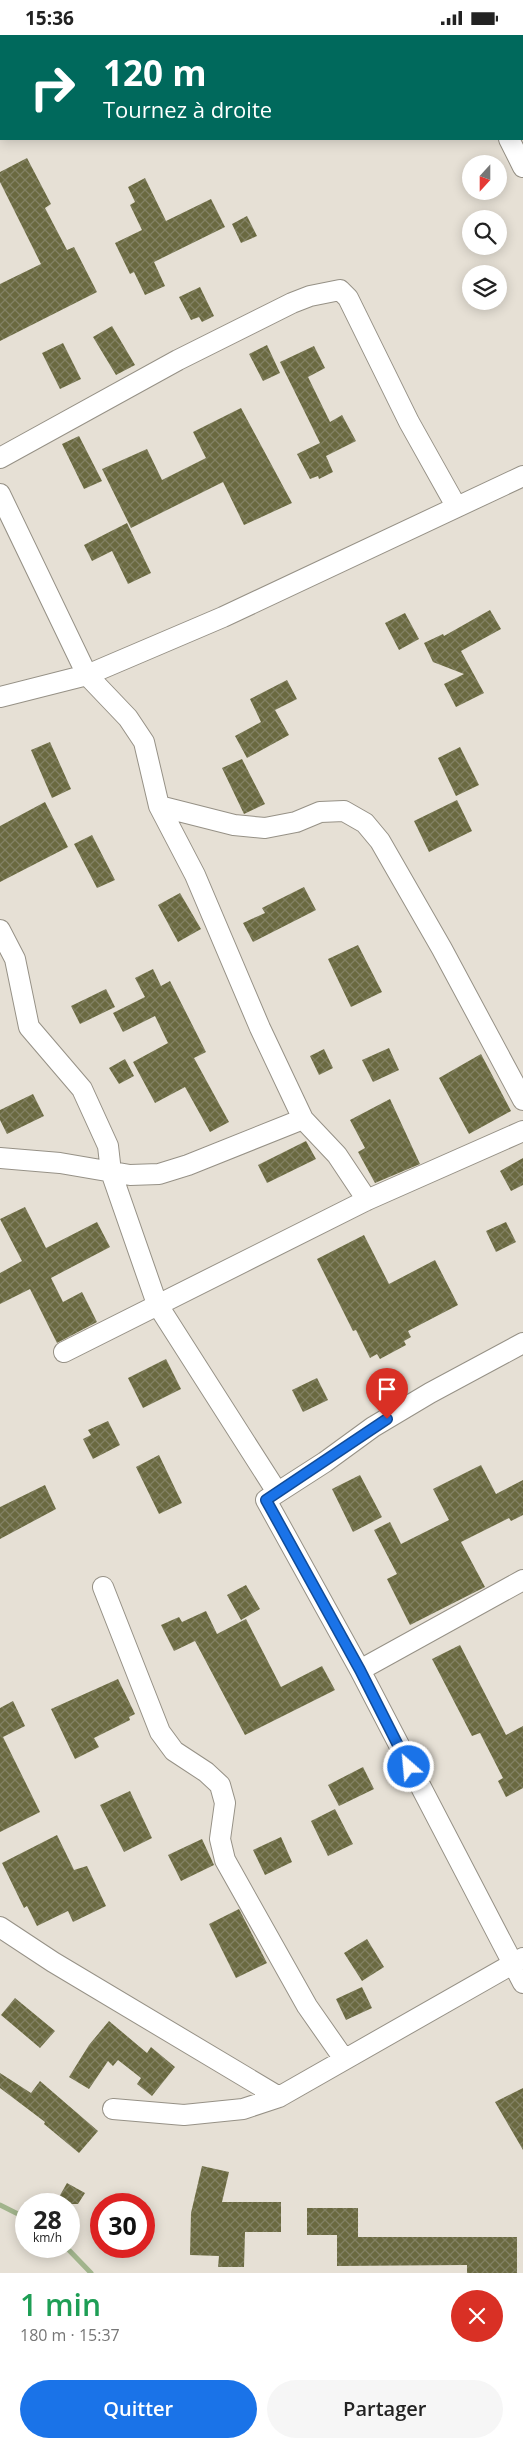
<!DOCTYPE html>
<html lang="fr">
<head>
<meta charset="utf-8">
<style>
	:root { --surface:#fff; --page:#f6f6f6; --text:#222; --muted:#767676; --accent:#1a73e8 }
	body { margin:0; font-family:"Open Sans",sans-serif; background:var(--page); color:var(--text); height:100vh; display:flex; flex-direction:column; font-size:19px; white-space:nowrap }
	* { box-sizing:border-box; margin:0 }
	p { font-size:16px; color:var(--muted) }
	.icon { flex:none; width:28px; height:28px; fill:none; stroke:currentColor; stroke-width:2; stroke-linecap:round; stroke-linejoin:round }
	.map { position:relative; height:2238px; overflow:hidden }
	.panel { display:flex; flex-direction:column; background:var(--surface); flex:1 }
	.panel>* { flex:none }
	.top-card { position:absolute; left:0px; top:0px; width:524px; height:105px; box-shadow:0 2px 12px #0003; background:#00695c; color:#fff; overflow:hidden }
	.needle { width:32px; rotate:201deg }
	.buttons { position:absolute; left:462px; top:120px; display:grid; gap:10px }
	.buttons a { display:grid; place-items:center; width:45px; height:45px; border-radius:50%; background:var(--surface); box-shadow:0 2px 12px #0003; font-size:25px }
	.speed { position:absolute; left:15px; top:2158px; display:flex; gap:10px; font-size:25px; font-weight:700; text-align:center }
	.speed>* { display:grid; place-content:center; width:65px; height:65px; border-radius:50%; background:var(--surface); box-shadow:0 2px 12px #0003; line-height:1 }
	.speed small { font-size:12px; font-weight:400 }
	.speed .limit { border:8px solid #d22; background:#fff; color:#111 }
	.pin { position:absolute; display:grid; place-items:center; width:42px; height:42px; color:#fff; margin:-51px -21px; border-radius:50% 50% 50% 0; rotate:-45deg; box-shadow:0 0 5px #0007 }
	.pin .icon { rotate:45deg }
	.me { position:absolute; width:55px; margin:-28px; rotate:333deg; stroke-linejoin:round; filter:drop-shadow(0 0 4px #0008) }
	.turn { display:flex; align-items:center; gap:18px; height:105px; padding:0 20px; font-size:22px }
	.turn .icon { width:65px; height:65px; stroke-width:2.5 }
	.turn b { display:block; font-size:35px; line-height:42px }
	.round { display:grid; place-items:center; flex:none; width:52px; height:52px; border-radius:26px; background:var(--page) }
	.summary { display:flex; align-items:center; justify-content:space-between; height:85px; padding:0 20px }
	h1 { font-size:30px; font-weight:600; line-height:38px; color:#1e9e55 }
	.primary-button { display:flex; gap:10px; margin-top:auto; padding:10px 20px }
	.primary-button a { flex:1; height:58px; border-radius:30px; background:var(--accent); color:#fff; font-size:20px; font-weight:600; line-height:58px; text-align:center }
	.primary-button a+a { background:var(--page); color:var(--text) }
	.status { display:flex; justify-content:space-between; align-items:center; height:35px; padding:0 25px; background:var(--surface); direction:ltr }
	.status svg { height:14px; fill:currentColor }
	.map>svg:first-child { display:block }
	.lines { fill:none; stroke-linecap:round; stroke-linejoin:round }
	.stream { stroke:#a1b48c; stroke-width:5 }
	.building { fill:url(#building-cross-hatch) }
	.minor-casing { stroke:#969186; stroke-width:22 }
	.minor { stroke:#fff; stroke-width:20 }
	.route-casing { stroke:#114b97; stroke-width:12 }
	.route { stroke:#1a73e8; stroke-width:9 }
</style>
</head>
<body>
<div class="status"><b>15:36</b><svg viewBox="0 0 49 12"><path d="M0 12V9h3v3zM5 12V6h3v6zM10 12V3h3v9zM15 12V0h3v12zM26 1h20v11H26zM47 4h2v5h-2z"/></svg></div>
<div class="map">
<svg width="523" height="2238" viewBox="0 0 523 2238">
	<defs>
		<pattern id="building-cross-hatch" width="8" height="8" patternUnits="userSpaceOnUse" patternTransform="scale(1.25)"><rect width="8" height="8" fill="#6a6940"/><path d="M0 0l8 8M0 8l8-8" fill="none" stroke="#828164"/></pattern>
	</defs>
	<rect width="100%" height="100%" fill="#e6e0d5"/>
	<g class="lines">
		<!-- stream -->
		<path class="stream" d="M0 2170 26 2183
			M65 2211 91 2238"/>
	</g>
	<!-- building -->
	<path class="building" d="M27 123 51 169 45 173 67 215 74 212 97 257 0 306V249L41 229 0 147V137Z
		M145 143 166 186 211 164 225 192 154 227 165 251 145 260 134 237 130 239 115 208 142 195 130 170 135 167 128 152Z
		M247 181 257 201 241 208 232 189Z
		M200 252 214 281 202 287 199 282 191 285 179 262Z
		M112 291 135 330 116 340 93 302Z
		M63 308 81 344 60 354 42 318Z
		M267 310 280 338 263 346 249 319Z
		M314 311 325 333 308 342 330 387 342 380 356 406 326 421 333 437 319 444 318 441 310 444 297 419 320 408 280 327Z
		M241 373 292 468 244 490 223 447 131 493 102 434 147 414 162 445 206 423 193 397Z
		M79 401 102 446 84 454 62 409Z
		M127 488 151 538 128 549 112 516 92 526 84 510Z
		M490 575 501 594 461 616 484 658 456 672 444 649 464 639 433 627 424 608 443 599 444 601Z
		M405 578 419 604 399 615 385 588Z
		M287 645 297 664 275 675 289 700 247 723 235 701 261 687 250 664Z
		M50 707 71 754 52 763 31 715Z
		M460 712 479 750 456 761 438 723Z
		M242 724 265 769 244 779 222 733Z
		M457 765 472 796 429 817 414 786Z
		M45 767 68 812 0 847V791Z
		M92 800 115 845 97 853 74 809Z
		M304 852 316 875 253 907 243 888 265 878 262 873Z
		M180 858 201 894 178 907 158 870Z
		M358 910 382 957 351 972 328 924Z
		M153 934 161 951 170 946 206 1017 194 1023 229 1087 210 1097 185 1052 155 1068 133 1027 168 1008 155 981 123 997 113 978 145 962 135 943Z
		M106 954 115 972 80 989 71 971Z
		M389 1013 399 1035 373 1047 362 1025Z
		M324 1014 333 1033 319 1040 310 1021Z
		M481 1019 511 1076 469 1099 439 1043Z
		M125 1024 134 1041 119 1049 109 1033Z
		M33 1059 44 1081 7 1099 0 1085V1075Z
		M390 1064 420 1129 375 1148 358 1117 365 1113 350 1085Z
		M306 1106 316 1124 267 1148 258 1130Z
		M523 1123V1150L511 1156 500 1136Z
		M25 1172 46 1213 97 1187 110 1212 51 1243 63 1267 82 1257 97 1287 57 1308 30 1254 0 1269V1238L22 1226 0 1184Z
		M506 1187 516 1207 496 1217 486 1196Z
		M364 1200 389 1249 435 1225 458 1270 408 1296 411 1302 404 1306 406 1310 380 1324 377 1319 370 1323 356 1295 353 1296 317 1224Z
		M166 1324 181 1354 143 1373 128 1343Z
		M317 1343 328 1365 303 1377 292 1355Z
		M108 1386 120 1410 93 1424 83 1404 91 1400 88 1395Z
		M159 1420 182 1468 159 1479 136 1432Z
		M481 1430 496 1459 523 1445V1480L511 1486 509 1483 461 1507 485 1552 410 1590 387 1544 397 1539 374 1495 390 1487 401 1509 449 1485 433 1454Z
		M360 1440 382 1482 353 1497 332 1454Z
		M45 1450 56 1474 0 1504V1472Z
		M246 1550 260 1574 241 1585 227 1560Z
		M206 1576 217 1599 246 1584 281 1652 322 1631 335 1655 245 1700 195 1606 174 1616 161 1590 179 1582 182 1587Z
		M460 1610 506 1700 523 1691V1753L506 1762 498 1746 503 1743 480 1698 472 1701 432 1624Z
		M118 1644 135 1679 129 1682 130 1685 94 1703 99 1712 75 1724 51 1674Z
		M13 1666 25 1691 3 1702 40 1777 0 1797V1673Z
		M363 1732 374 1754 339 1771 328 1750Z
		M130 1756 152 1803 124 1817 100 1770Z
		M335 1774 353 1809 328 1821 311 1786Z
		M57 1800 74 1835 87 1831 106 1871 73 1887 68 1876 37 1891 27 1871 24 1873 2 1828Z
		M281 1802 292 1827 265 1840 253 1815Z
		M202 1804 214 1830 181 1846 168 1820Z
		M239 1874 267 1928 236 1943 209 1889Z
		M367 1904 384 1932 362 1946 344 1918Z
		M362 1952 372 1973 346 1985 336 1964Z
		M15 1963 55 1996 40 2013 1 1980Z
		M109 1986 147 2018 151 2012 175 2032 152 2061 137 2049 141 2043 118 2025 113 2031 108 2026 89 2054 69 2042 89 2010Z
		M0 2038 31 2058 40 2046 98 2096 79 2118 44 2089 45 2087 0 2053Z
		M523 2053V2115L495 2067Z
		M202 2131 229 2137 222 2167H281V2197H245L244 2232H218L219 2221 190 2220 191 2178Z
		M67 2148 85 2158 78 2169H55Z
		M307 2173H358V2202H517V2238H467V2230L337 2231V2200H307Z"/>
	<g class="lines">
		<defs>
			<path id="minor" d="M445 0V1
				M509 104 523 132
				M0 423 178 325 292 268 310 261 340 255 348 263 409 387 456 471
				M0 459 87 640 128 683 144 707 159 771 195 840 260 993 303 1084 337 1120 367 1165
				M0 662 87 640 223 582 523 441
				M159 771 234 790 265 793 296 787 320 777 344 776 365 788 380 806 442 914 523 1065
				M0 895 15 924 29 992 82 1054 108 1111 111 1137 157 1269 277 1457
				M0 1123 60 1128 130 1140 159 1139 188 1130 303 1084
				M523 1308 430 1358 373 1392 325 1427 266 1465 360 1635 523 1948
				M64 1317 367 1165 523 1096
				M103 1552 160 1697 174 1716 206 1737 220 1750 225 1768 220 1804 225 1825 307 1971 344 2024
				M360 1635 523 1545
				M0 1892 53 1927 279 2062
				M113 2074 184 2080 243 2074 279 2062 523 1923"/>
		</defs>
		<!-- minor casing -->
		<use href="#minor" class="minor-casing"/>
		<!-- minor -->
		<use href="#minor" class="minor"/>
	</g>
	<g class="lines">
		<defs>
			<path id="route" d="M387 1384 266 1465 360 1635 409 1732"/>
		</defs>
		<!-- route casing -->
		<use href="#route" class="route-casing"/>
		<!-- route -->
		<use href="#route" class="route"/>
	</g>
</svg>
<div class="buttons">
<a><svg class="needle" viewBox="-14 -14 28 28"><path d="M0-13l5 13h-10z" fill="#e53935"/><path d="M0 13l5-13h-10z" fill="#767676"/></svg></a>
<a><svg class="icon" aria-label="search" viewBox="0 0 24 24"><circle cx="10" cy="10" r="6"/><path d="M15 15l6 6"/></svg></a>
<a><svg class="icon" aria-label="layers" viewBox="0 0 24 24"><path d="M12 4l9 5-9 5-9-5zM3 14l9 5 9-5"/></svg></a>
</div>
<div class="speed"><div>28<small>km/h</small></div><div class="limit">30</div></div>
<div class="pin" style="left:387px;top:1384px;background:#d93025"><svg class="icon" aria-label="arrive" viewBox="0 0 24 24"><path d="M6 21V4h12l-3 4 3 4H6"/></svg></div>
<svg class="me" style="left:409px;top:1732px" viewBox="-20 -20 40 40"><circle r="17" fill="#1a73e8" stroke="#fff" stroke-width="3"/><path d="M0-11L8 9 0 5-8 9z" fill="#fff"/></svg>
<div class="top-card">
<div class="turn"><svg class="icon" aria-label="right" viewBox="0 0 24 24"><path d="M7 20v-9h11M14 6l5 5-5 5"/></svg><div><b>120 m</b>Tournez à droite</div></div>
</div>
</div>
<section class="panel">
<div class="summary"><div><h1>1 min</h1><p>180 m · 15:37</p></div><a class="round" style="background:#d93025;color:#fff"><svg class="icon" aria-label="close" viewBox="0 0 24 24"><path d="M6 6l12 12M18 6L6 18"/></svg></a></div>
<div class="primary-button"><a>Quitter</a><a>Partager</a></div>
</section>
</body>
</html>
